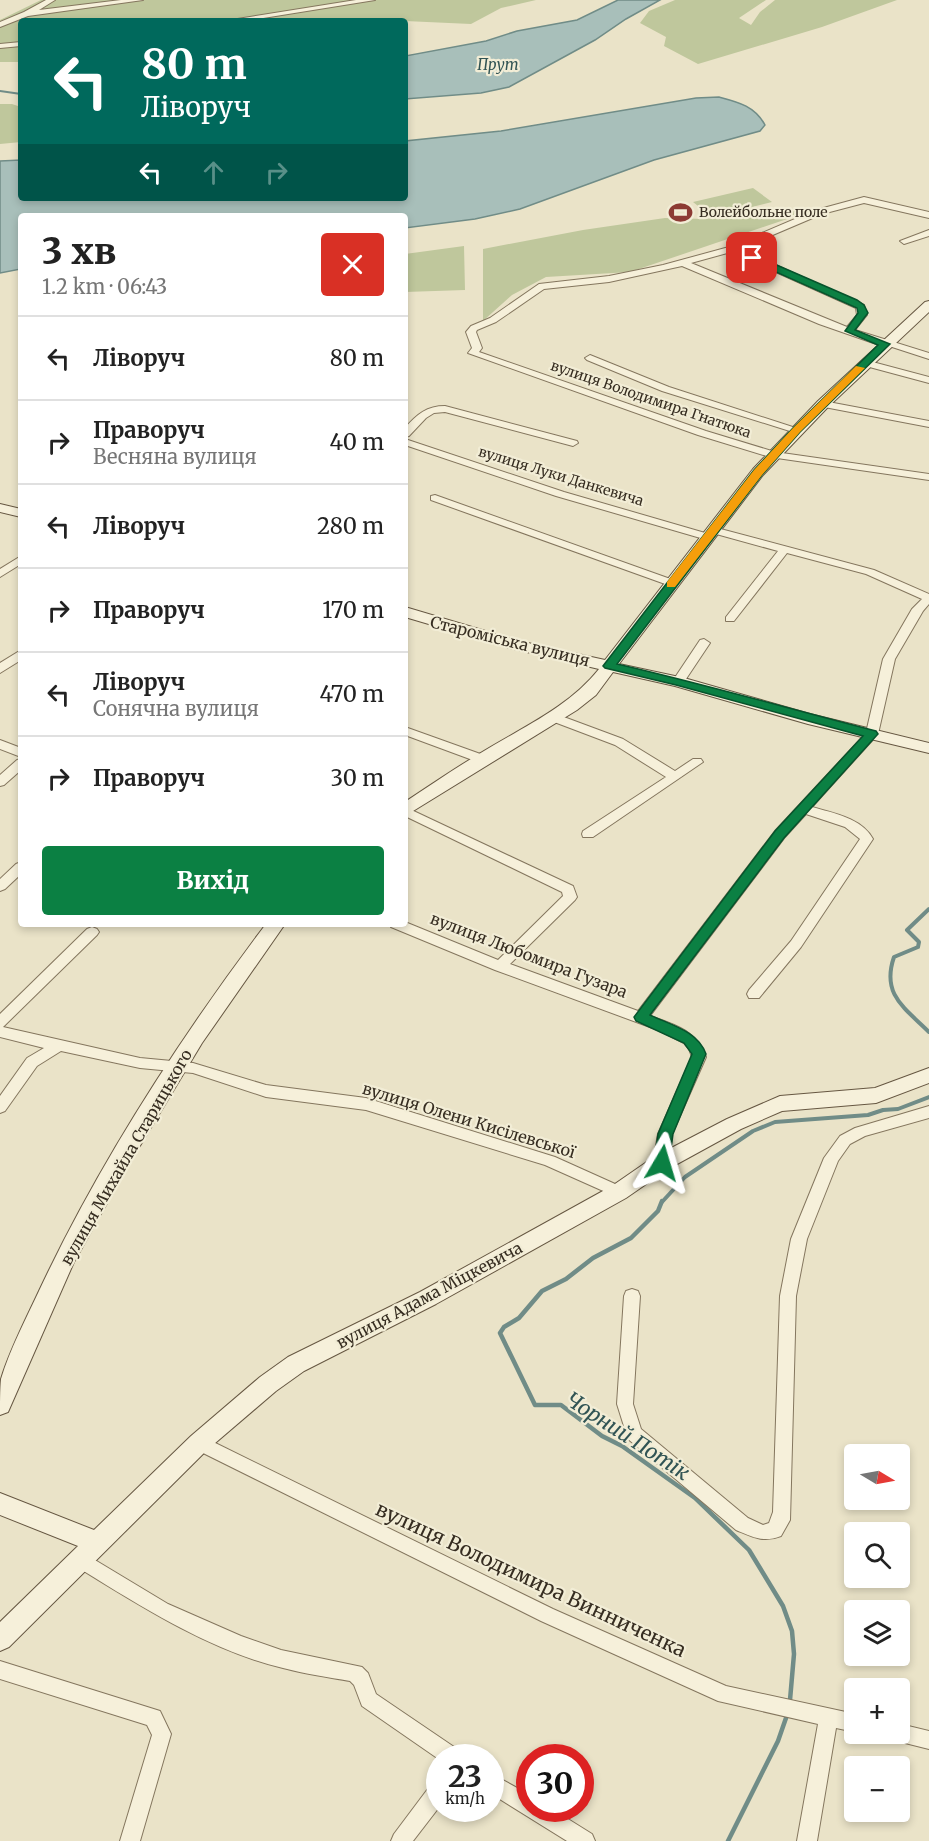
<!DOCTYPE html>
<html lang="uk">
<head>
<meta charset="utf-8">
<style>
	:root { --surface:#fff; --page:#f6f6f6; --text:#222; --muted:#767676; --line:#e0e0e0; --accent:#0b8043 }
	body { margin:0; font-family:Merriweather,serif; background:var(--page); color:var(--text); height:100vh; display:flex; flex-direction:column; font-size:22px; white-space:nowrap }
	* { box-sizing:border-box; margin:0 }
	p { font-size:20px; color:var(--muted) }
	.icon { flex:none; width:33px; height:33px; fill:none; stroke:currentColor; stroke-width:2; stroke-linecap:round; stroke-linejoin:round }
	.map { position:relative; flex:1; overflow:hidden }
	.side { position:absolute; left:18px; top:213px; width:390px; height:714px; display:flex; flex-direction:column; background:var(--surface); border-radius:6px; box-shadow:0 3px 9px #0003 }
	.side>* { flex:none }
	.banner { position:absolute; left:18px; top:18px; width:390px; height:183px; border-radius:6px; box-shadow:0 3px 9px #0003; background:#00695c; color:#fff; overflow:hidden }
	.needle { width:39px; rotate:100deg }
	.fabs { position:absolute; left:844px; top:1444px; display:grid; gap:12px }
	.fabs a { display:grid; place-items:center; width:66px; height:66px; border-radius:6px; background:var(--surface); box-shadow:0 3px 9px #0003; font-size:30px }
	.speed { position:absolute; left:426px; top:1744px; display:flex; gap:12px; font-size:30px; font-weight:700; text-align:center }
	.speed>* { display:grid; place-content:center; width:78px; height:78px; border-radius:50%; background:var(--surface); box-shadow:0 3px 9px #0003; line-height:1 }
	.speed small { font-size:15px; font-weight:400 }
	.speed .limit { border:9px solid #d22; background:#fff; color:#111 }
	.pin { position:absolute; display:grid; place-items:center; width:51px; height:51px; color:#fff; margin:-26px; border-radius:12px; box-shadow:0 3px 9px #0006 }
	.me { position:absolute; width:66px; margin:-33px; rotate:7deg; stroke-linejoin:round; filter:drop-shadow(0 0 4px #0008) }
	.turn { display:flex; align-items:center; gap:21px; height:126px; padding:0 24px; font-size:27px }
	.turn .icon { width:78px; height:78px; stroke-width:2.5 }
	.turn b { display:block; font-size:42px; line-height:51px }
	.lanes { display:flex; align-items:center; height:57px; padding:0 24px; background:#0003; justify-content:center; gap:30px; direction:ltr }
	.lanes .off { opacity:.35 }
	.round { display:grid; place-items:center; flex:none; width:63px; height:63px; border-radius:6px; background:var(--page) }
	.overview { display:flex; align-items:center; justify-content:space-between; height:102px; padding:0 24px }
	h1 { font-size:36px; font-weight:800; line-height:45px }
	.button { display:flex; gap:12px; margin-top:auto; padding:12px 24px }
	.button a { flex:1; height:69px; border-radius:6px; background:var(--accent); color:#fff; font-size:24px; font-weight:800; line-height:69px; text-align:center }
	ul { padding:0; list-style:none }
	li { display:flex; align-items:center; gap:18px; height:84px; padding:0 24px; border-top:2px solid var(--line) }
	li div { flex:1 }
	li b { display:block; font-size:22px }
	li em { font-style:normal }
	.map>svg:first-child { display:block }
	.green { fill:#bfc79c }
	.water { fill:#a8bfba; stroke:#708c87; stroke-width:1.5 }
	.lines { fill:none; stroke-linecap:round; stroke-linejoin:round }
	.stream-far2 { stroke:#708c87; stroke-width:2 }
	.stream-far1 { stroke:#708c87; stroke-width:4 }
	.stream { stroke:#708c87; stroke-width:4.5 }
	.street-casing { stroke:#84765e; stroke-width:2 }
	.secondary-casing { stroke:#665742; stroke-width:2 }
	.street { fill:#f6f0da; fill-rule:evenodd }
	.secondary { fill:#f6f0da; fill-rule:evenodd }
	.route { fill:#0b8043; stroke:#07532c; stroke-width:1.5 }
	.slow { fill:#f59e0b }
	.labels { text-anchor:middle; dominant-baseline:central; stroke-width:4.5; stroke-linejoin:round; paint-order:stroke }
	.far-poi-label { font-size:14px; fill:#362d21; stroke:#f2edd6; text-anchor:start }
	.far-street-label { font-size:14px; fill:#362d21; stroke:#f2edd6 }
	.far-water-label { font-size:15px; font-style:italic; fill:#315454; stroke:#f2edd6 }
	.street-label { font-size:16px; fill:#362d21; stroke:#f2edd6 }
	.near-street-label { font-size:20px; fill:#362d21; stroke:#f2edd6 }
	.near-water-label { font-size:21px; font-style:italic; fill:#315454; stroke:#f2edd6 }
</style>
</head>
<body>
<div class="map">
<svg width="929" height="1841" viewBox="0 0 929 1841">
	<rect width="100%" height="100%" fill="#eae3c8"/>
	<!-- green -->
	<path class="green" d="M41 0H536L501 8 471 24 405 21H21V62H0V20Z
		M675 0H766L739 18 751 25 760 12 775 0H897L822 27 698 64 664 46 666 37 640 23 649 11Z
		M0 104H12L21 107V142L0 144Z
		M753 188 772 202 712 217 693 202Z
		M759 211H799L790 218 630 272 546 277 512 295 483 321V249L583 230 665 218 706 219Z
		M464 246 465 290 405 292V254Z"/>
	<!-- water -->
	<path class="water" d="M618 0H660L626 19 595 40 509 87 481 93 405 99V56L486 41 517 31 577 20Z
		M719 97C738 102 755 106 765 125L760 131 654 160 520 209 475 219 405 228V216H21V269L0 273V161L21 160V198H405V141L501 131 696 98Z"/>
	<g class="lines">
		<!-- stream-far2 -->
		<path class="stream-far2" d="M0 91 21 94"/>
		<!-- stream-far1 -->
		<path class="stream-far1" d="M929 909 907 930 919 942 918 947 894 957C881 995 905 1008 929 1032
			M662 1202 685 1177 753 1131 775 1122 868 1115 883 1110 898 1109 929 1097"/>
		<!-- stream -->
		<path class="stream" d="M662 1201 658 1211 631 1238 593 1258 566 1279 542 1291 519 1318 504 1327 500 1333 535 1405H561L602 1436 622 1446 695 1498 749 1550 783 1606 792 1631 794 1654 790 1700
			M728 1841 778 1741 786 1718"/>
		<defs>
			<path id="street" d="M46 0H55L39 10 121 0H143L28 16 0 27V22L24 12Z
				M356 0H375L244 21H225Z
				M21 42V46L0 48V44Z
				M864 197 929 212V218L864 203 822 214 740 249 864 305 867 315 855 330 929 353V359L889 346H882L819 324 682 266 609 282 544 289 496 322 477 330 476 332 482 348 479 352 706 431 775 452 929 474V480L770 457 698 435 468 353 472 348 466 332 471 326 490 318 539 284 609 276 663 265 729 247 816 210ZM731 252 856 308 857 315 847 327 691 263Z
				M929 230V236L904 244 900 241Z
				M590 355 669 387 802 430 801 432H793L662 391 587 360 585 358Z
				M865 360 929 377V383L862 365 860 363Z
				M823 401 929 421V427L819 406 818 404Z
				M445 406 577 441 578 443 573 446 445 412 434 413 426 418 409 436 405 437V428C417 414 427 406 445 406Z
				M405 439 564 492 712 535 713 537 708 540 704 539 556 496 405 445Z
				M435 495 676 581 678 583 672 586 668 585 431 500V496Z
				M713 527 874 570 929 594V604L923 611 895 659 878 734 812 807C833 813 862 818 873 839L801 947 759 998H749L747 994 749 990 791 941 860 839 845 827 806 814 785 837 650 1016C673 1024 698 1031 706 1057L672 1134 669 1163 666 1167 661 1169 656 1167 653 1163 658 1134 692 1057 689 1049 684 1043 658 1030 495 970 391 927 389 924 405 922 498 960 563 896 562 892 405 816V807L573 886 577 897 575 900 510 964 638 1011 775 831 866 733 883 659 912 609 922 599 866 574 787 553 734 621H726V617L778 551 709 532V528Z
				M21 556V564L0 577V569Z
				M704 639 710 643 682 685H674L672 682 700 640Z
				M21 650V660L0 673V663Z
				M553 713 623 739 675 771 693 759H701L703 762 593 837H583L582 834 583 831 666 777 615 745 549 720 547 717 549 714Z
				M405 727 486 756 488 759 482 763 478 762 405 735Z
				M0 740 21 748V757L0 749Z
				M21 759V770L4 785 0 786V775L17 760Z
				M21 862V874L5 889 0 891V879L16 864Z
				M92 927 97 929 99 932 97 935 3 1027 140 1058 193 1063 266 1085 366 1098 555 1157 624 1188 627 1192 624 1196 619 1198 545 1165 366 1110 266 1097 193 1073 140 1068 61 1051 37 1066 5 1111 0 1113V1096L27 1058 44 1048 0 1037V1014L87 929Z
				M929 1106V1118L865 1136 850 1144 838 1161 807 1239 796 1296 790 1520 781 1536C763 1543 753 1537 736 1530L628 1439 617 1404 624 1296 626 1291 632 1289 638 1291 640 1296 633 1404 641 1429 748 1518 763 1525 769 1523 773 1512 780 1296 791 1239 824 1158 840 1136 855 1128Z
				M199 1435 553 1609 726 1686 855 1714V1732L836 1728 817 1841H797L818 1724 718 1701 541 1621 193 1448 191 1443 193 1438Z
				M80 1551 168 1604 241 1636 281 1650 362 1667 368 1673 376 1694 460 1751 463 1758H440V1760L362 1706 354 1685 350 1681C328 1677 305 1674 283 1668 210 1651 137 1604 74 1565L71 1559 74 1553Z
				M0 1661 160 1711 171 1734 140 1841H120L152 1735 147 1725 0 1679Z
				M900 1724 929 1731V1749L893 1740 891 1734H900Z
				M490 1773 530 1795V1809H552L592 1834 595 1841H567L490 1793Z
				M440 1780V1806L413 1841H391L394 1834 433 1782Z"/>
			<path id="secondary" d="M929 301V312L828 407 763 475 619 664 684 678 810 714 929 743V753L808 724 675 686 613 672 596 695 577 710 405 816V802C429 786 454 769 479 754 521 728 568 708 599 669L510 648 405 617V607L519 641 605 660 753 469 818 401 925 302Z
				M0 504 21 509V517L0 512Z
				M266 924H285L202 1043 129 1164 74 1262 8 1412 0 1415C0 1404 0 1389 1 1379 10 1349 26 1319 39 1291 100 1161 180 1038 266 924Z
				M929 1068V1083L876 1103 782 1111 741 1129 668 1169 626 1198 436 1304 304 1371 276 1391 207 1450 9 1647 0 1651V1622L78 1546 0 1515V1493L94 1530 191 1436 260 1377 288 1357 420 1292 612 1186 654 1157 727 1119 780 1096 875 1088Z"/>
		</defs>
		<!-- street casing -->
		<use href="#street" class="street-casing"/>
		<!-- secondary casing -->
		<use href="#secondary" class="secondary-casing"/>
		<!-- street -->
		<use href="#street" class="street"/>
		<!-- secondary -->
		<use href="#secondary" class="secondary"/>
	</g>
	<!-- route -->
	<path class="route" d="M749 256H756L857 300 864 305 868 313 855 330 890 344 800 432 762 475 617 664C704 684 790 709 876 731L878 734 784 838 650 1015C671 1025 698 1031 706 1054L673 1134 669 1163 667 1168H656L654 1163 658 1134 692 1054 684 1043 636 1021 634 1017 775 831 863 736 676 685 605 668 603 666 754 470 793 428 878 345 845 331 858 313 857 308 749 260Z"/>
	<!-- slow -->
	<path class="slow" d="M856 366 865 368 800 432 762 475 675 587H667V582L754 470 793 428Z"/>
	<!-- icons -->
	<defs>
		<symbol id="stadium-bare" viewBox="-9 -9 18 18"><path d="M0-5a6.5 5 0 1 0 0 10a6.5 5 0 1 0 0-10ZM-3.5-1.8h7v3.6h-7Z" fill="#8d3b34" stroke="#f2edd6" stroke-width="2.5" paint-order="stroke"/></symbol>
	</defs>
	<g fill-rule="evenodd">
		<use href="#stadium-bare" x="664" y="196" width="33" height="33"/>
	</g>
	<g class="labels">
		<!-- far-poi labels -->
		<g class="far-poi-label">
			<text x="699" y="212">Волейбольне поле</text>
		</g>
		<!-- far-street labels -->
		<g class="far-street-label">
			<text transform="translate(651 399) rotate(19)">вулиця Володимира Гнатюка</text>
			<text transform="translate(561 476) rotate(17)">вулиця Луки Данкевича</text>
		</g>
		<!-- far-water labels -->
		<g class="far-water-label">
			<text x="498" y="64">Прут</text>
		</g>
		<!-- street labels -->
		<g class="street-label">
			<text transform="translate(510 641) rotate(14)">Староміська вулиця</text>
			<text transform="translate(529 955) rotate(21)">вулиця Любомира Гузара</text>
			<text transform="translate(469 1120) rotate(17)">вулиця Олени Кисілевської</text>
			<text transform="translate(126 1157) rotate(-60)">вулиця Михайла Старицького</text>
			<text transform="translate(429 1295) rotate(-28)">вулиця Адама Міцкевича</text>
		</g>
		<!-- near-street labels -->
		<g class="near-street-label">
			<text transform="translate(531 1579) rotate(25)">вулиця Володимира Винниченка</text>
		</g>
		<!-- near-water labels -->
		<g class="near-water-label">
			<text transform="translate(628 1436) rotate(33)">Чорний Потік</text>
		</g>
	</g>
</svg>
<div class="fabs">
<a><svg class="needle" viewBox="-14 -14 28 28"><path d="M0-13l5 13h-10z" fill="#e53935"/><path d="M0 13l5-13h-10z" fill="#767676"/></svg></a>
<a><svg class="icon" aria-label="search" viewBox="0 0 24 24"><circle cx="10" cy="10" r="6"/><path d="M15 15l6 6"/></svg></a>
<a><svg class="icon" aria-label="layers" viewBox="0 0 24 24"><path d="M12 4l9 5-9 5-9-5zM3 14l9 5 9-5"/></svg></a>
<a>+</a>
<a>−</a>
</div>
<div class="speed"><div>23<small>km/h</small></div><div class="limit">30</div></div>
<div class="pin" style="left:752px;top:258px;background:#d93025"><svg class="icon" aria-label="arrive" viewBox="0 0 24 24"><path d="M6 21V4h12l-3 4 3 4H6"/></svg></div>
<svg class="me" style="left:662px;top:1163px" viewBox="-20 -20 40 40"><path d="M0-17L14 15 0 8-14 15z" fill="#0b8043" stroke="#fff" stroke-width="4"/></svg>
<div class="banner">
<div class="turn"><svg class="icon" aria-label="left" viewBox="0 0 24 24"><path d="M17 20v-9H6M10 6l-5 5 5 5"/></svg><div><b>80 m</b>Ліворуч</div></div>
<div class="lanes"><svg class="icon" aria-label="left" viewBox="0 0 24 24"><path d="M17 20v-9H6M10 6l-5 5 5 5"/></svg><svg class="icon off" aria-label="ahead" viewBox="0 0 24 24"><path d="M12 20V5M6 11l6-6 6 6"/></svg><svg class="icon off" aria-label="right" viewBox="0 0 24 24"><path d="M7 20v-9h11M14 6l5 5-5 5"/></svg></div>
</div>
<section class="side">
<div class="overview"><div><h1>3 хв</h1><p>1.2 km · 06:43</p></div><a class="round" style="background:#d93025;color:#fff"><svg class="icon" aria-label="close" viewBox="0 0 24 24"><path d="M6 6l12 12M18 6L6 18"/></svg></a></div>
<ul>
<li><svg class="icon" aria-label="left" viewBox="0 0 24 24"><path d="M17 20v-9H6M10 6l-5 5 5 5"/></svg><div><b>Ліворуч</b></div><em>80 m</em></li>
<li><svg class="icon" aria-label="right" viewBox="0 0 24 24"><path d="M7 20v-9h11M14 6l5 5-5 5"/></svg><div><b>Праворуч</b><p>Весняна вулиця</p></div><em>40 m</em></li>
<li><svg class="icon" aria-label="left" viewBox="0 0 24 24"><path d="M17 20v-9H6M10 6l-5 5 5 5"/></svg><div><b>Ліворуч</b></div><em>280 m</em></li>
<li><svg class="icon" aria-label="right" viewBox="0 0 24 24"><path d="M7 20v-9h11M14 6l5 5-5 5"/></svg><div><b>Праворуч</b></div><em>170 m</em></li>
<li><svg class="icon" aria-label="left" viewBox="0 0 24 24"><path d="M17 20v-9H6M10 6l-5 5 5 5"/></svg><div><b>Ліворуч</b><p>Сонячна вулиця</p></div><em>470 m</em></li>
<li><svg class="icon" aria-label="right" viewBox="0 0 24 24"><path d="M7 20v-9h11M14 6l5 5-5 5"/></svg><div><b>Праворуч</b></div><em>30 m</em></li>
</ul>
<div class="button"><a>Вихід</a></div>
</section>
</div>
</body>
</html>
